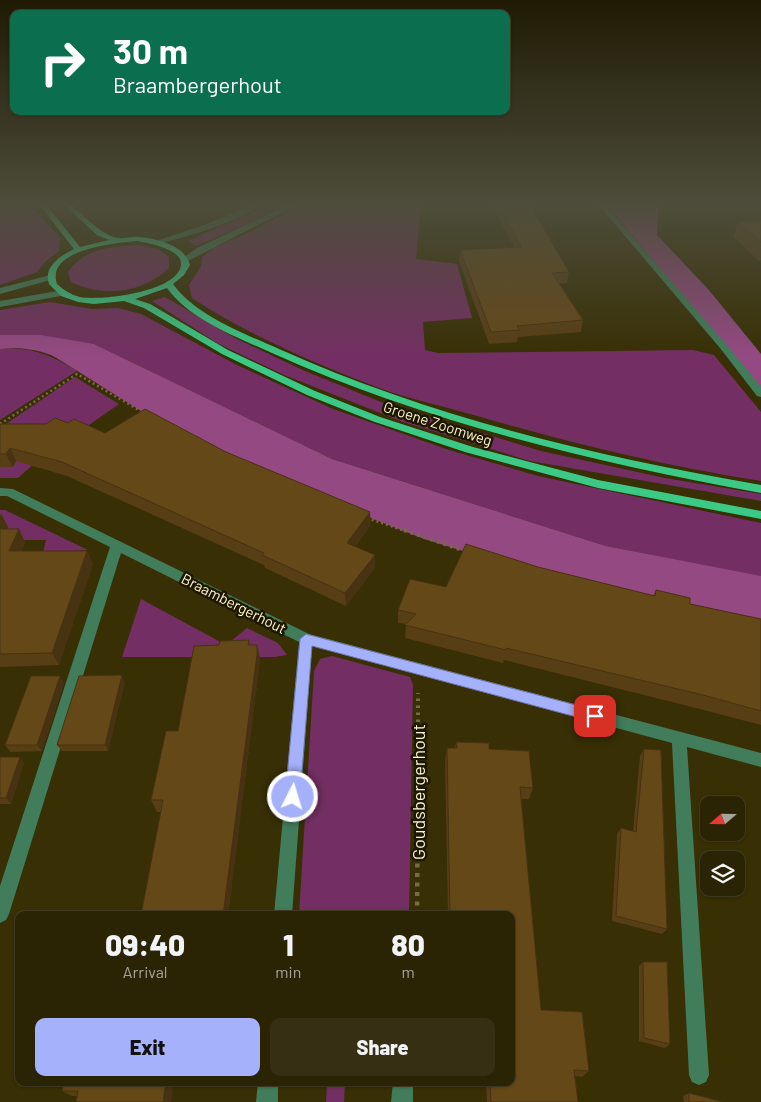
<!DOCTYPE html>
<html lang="en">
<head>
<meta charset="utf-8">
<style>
	:root { --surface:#2a2304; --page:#362f13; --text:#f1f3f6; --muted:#a5a49a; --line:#464026; --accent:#a6b1fc }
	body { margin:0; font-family:Barlow,sans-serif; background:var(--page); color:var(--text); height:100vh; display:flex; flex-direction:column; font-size:19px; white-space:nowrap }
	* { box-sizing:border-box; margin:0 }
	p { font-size:16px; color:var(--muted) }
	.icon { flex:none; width:28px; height:28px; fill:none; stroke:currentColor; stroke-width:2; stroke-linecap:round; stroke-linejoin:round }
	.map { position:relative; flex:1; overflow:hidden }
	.details { position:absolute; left:15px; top:911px; width:500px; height:175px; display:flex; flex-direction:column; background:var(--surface); border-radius:10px; box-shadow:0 1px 4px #0004,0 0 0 1px var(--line) }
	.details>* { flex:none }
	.banner { position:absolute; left:10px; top:10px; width:500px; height:105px; border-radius:10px; box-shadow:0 1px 4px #0004,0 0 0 1px var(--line); background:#0b6e4f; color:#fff; overflow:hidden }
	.needle { width:32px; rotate:250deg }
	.tools { position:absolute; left:700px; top:796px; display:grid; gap:10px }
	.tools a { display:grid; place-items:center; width:45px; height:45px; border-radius:10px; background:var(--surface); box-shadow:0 1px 4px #0004,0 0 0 1px var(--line); font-size:25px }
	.pin { position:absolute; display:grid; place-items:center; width:42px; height:42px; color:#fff; margin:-21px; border-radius:10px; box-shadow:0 2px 8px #0006 }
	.me { position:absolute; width:55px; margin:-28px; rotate:5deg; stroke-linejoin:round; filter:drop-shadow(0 0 4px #0008) }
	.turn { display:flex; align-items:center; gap:18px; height:105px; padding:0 20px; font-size:22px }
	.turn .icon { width:65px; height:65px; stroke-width:2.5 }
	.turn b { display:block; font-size:35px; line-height:42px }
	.eta { display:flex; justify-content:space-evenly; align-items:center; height:85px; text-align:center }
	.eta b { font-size:30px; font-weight:800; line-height:35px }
	.action { display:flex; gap:10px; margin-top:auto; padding:10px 20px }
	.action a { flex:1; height:58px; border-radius:10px; background:var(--accent); color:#111; font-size:20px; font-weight:800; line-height:58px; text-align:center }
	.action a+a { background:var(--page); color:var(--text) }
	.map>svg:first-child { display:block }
	.green { fill:#732f63 }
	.forest { fill:#944982 }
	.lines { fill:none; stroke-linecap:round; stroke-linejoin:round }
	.path-far2 { stroke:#746c43; stroke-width:2.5; stroke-dasharray:2 3; stroke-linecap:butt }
	.path-far1 { stroke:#746c43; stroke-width:4; stroke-dasharray:2.5 4.5; stroke-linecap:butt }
	.path { stroke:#746c43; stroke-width:4.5; stroke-dasharray:4 5.5; stroke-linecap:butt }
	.minor { fill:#417d5b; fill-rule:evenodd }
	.major { fill:#3bc985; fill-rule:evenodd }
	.wall { fill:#573e15 }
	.shaded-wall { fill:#473211 }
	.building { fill:#654818; stroke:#473211 }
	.route { fill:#a6b1fc; stroke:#6c73a4 }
	.labels { text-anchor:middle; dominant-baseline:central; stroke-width:5; stroke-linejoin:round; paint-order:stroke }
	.street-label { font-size:15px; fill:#fcf4cf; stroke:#1e1700 }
	.near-street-label { font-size:18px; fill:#fcf4cf; stroke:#1e1700 }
</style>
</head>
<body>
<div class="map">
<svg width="761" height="1102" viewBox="0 0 761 1102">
	<rect width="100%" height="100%" fill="#382f05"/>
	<!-- green -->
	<path class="green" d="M0 203H28L60 238 59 251 46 261 37 272 0 285Z
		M273 203H289L243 226 197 246 188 241Z
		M303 203H421L416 259 457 264 472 318 423 322 425 350 438 353 693 350 714 355 761 412V481C666 466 573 444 481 417 447 407 412 400 379 388 314 363 250 336 192 298L189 285 201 266 202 257 214 248 252 231Z
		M139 245 158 249 169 257V268C143 293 104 298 71 282L68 272C85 248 112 246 139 245Z
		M165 297 235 338 305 371 381 402 541 451 665 478 761 494V501L530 461 403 422 284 375 217 343 152 301Z
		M50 302 92 309 118 308 141 314 237 365 333 409 449 450 538 476 761 523V577L606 546 332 459 94 344 0 335V310Z
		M0 349C30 346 52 355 77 371L0 420Z
		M75 377 119 404 36 462 18 478H0V428Z
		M0 510H5L88 550 43 553 46 540H0Z
		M141 599 226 645 247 628 278 643 287 655 275 657H122Z
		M332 656 410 677 413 685 409 915H299L314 671 320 659Z
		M327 1083H345L344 1102H326Z"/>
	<!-- forest -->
	<path class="forest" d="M605 203H658L657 235 708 289 761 354V388Z
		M0 335H40L94 344 332 459 606 546 761 576V626L521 569 424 539 305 492 149 416 55 357C38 349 19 347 0 349Z"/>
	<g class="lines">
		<!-- path-far2 -->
		<path class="path-far2" d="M0 424 77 374 144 413
			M367 518 408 532"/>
		<!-- path-far1 -->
		<path class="path-far1" d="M404 530 465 551
			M418 778V693"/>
		<!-- path -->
		<path class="path" d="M417 915 418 777"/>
		<!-- minor -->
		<path class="minor" d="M254 203H263C240 222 187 237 157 244L153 242 207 224Z
			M292 203H301L188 261 181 259 197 248Z
			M597 203H604L726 344 761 387V397L757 396 720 348Z
			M51 275H54V279L0 294V288Z
			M63 290 67 293 66 295 0 307V301Z
			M0 488 13 489 309 634 761 753V767L687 747 709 1075 706 1082 699 1085 692 1082 689 1075 672 743 312 646 292 915H274L299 642 121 553 9 914 6 920 0 923V886L110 547 7 496H0Z
			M258 1082H278V1102H256Z
			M393 1082H413V1102H391Z"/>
		<!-- major -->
		<path class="major" d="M38 203H45L80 247 109 240 97 235 62 203H69C83 214 101 236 119 238 125 239 132 236 139 237 157 239 185 245 190 265L184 275 173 284C195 315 245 334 279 349 433 418 595 456 761 485V493C593 462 428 423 272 353 237 337 190 320 167 288L135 299 150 304 228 350 315 391 380 417 473 447 598 480 761 511V519L598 488 465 452 372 421 307 395 222 354 144 308 124 301 94 304 78 302 61 296 49 284C43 267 60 256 74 249ZM137 241C148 243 183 249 181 265 178 292 101 301 80 297 71 295 64 290 57 284 45 249 116 243 137 241Z"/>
	</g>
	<!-- wall -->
	<path class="wall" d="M493 203H529L569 272 567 283 559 284 583 320 581 332 518 337 517 342 489 344 459 261 460 250 514 247 495 211Z
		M761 220V260L759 261 733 237 738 222Z
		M68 423 105 433 226 452 371 525 355 547 375 555V568L346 606 265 568 264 565 67 476 16 461 13 467H0V424Z
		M0 514H1L8 527V529H19L25 542 22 551H87L93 564 59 665 0 667Z
		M538 567 653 596 656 590 690 604 761 619V725L696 708 504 660 503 663 405 638 406 624 398 623V610L446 587Z
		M249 640 250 645H257L260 658 259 668 228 915H141L161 812H157L151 800 178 731 219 645Z
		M125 682 108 751H62L57 745Z
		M64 683 42 751 10 752 5 745Z
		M456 742 489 749 533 788 529 799H521L541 1010 589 1071 582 1077 575 1076 578 1102H487L486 1082H511V915H448L445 760 447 748H455Z
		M644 749 667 929 662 934 612 921 617 834 621 828 633 831 640 756Z
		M0 757 24 763 11 804H0Z
		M643 962 670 1044 665 1048 639 1041V966Z
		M64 1082H173L171 1102H76L77 1096H72L62 1091Z
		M689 1093 723 1102H684L683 1096Z"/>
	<!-- shaded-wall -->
	<path class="shaded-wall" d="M10 448 16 461 13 467 6 454Z
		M370 512 371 525 348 557 347 543Z
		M1 514 8 527 1 542 0 540V517Z
		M19 529 25 542 16 564 9 551Z
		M87 551 93 564 59 665 52 653Z
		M375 555V568L346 606 345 593Z
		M257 645 260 658 259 668 228 915H223Z
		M122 675 125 682 108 751 105 745Z
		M60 676 64 683 42 751 37 745Z
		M20 757 24 763 11 804 6 798Z
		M166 1082H173L171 1102H163Z"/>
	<!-- building -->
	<path class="building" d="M498 203H529L569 272 552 273 583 320 517 326 519 330 491 332 460 250 521 247Z
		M761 220V242L738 222Z
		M145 409 226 452 370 512 347 543 375 555 345 593 262 555 264 553 62 462 10 448 6 454H0V424H46L55 418 68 423 74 419 105 433Z
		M0 529H19L9 551H87L52 653 0 654Z
		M466 544 538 567 655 596 656 590 690 598V604L761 619V711L703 695 506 648V650L405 625 416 614 398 610 410 579 446 587Z
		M249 640 248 645H257V655L223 915H226H141L163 800H151L166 731H178L194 646 219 645 220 641Z
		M122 675 105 745H57L79 676Z
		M31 676H60L37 745H5Z
		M456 742 489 743V749L529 751 533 788 520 787 541 1010 582 1012 589 1071 574 1070 578 1102H491L490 1082H511V915H450L447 748H457Z
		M644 749 661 750 667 929 616 916 621 828 636 832Z
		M0 757H20L6 798H0Z
		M643 962H667L670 1044 644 1038Z
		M64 1082H166L163 1102H76L78 1091H62Z
		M689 1093 723 1102H689Z"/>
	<!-- sky -->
	<linearGradient id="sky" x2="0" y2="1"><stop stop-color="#1f1a03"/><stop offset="0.57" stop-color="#4d4d3b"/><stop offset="1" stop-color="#4d4d3b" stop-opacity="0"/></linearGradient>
	<rect width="761" height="357" fill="url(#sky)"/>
	<!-- route -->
	<path class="route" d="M306 634 595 710 600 712 602 716 600 720 595 722 312 646 300 797 298 802 293 804 288 802 285 797 300 639Z"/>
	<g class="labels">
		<!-- street labels -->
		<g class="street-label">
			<text transform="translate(438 423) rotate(18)">Groene Zoomweg</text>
			<text transform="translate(234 603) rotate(27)">Braambergerhout</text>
		</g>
		<!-- near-street labels -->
		<g class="near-street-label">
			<text transform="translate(418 792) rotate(-90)">Goudsbergerhout</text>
		</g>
	</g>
</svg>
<div class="tools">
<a><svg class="needle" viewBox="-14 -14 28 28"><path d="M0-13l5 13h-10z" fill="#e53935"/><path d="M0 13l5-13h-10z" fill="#a5a49a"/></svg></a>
<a><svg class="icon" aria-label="layers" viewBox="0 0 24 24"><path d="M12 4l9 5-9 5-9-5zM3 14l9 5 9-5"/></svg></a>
</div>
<div class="pin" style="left:595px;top:716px;background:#d93025"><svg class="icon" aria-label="arrive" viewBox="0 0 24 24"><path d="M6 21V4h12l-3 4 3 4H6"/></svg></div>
<svg class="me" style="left:293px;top:797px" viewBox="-20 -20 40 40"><circle r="17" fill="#a6b1fc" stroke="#fff" stroke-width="3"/><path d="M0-11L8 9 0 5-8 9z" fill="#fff"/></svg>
<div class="banner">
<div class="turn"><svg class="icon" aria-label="right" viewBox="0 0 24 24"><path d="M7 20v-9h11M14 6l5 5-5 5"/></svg><div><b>30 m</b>Braambergerhout</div></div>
</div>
<section class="details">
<div class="eta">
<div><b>09:40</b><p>Arrival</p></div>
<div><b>1</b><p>min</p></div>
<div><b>80</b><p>m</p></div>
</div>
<div class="action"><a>Exit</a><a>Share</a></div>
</section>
</div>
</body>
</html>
